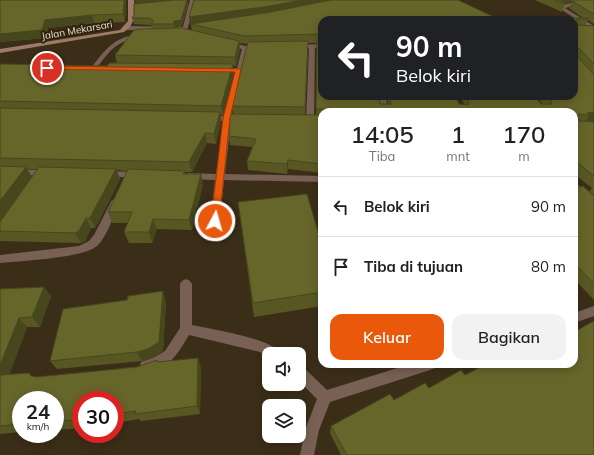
<!DOCTYPE html>
<html lang="id">
<head>
<meta charset="utf-8">
<style>
	:root { --surface:#fff; --page:#f2f2f2; --text:#202124; --muted:#757577; --line:#e0e0e0; --accent:#ea580c }
	body { margin:0; font-family:Mulish,sans-serif; background:var(--page); color:var(--text); height:100vh; display:flex; flex-direction:column; font-size:15px; white-space:nowrap }
	* { box-sizing:border-box; margin:0 }
	p { font-size:13px; color:var(--muted) }
	.icon { flex:none; width:22px; height:22px; fill:none; stroke:currentColor; stroke-width:2; stroke-linecap:round; stroke-linejoin:round }
	.map { position:relative; flex:1; overflow:hidden }
	.details { position:absolute; left:318px; top:108px; width:260px; height:260px; display:flex; flex-direction:column; background:var(--surface); border-radius:12px; box-shadow:0 2px 10px #0003 }
	.details>* { flex:none }
	.guide { position:absolute; left:318px; top:16px; width:260px; height:84px; border-radius:12px; box-shadow:0 2px 10px #0003; background:#202124; color:#fff; overflow:hidden }
	.controls { position:absolute; left:262px; top:347px; display:grid; gap:8px }
	.controls a { display:grid; place-items:center; width:44px; height:44px; border-radius:8px; background:var(--surface); box-shadow:0 2px 10px #0003; font-size:20px }
	.speed { position:absolute; left:12px; top:391px; display:flex; gap:8px; font-size:20px; font-weight:700; text-align:center }
	.speed>* { display:grid; place-content:center; width:52px; height:52px; border-radius:50%; background:var(--surface); box-shadow:0 2px 10px #0003; line-height:1 }
	.speed small { font-size:10px; font-weight:400 }
	.speed .limit { border:6px solid #d22; background:#fff; color:#111 }
	.pin { position:absolute; display:grid; place-items:center; width:34px; height:34px; color:#fff; margin:-17px; border:2px solid #fff; border-radius:50%; box-shadow:0 1px 4px #0007 }
	.me { position:absolute; width:44px; margin:-22px; rotate:6deg; stroke-linejoin:round; filter:drop-shadow(0 0 3px #0008) }
	.turn { display:flex; align-items:center; gap:14px; height:84px; padding:0 12px; font-size:18px }
	.turn .icon { width:52px; height:52px; stroke-width:2.5 }
	.turn b { display:block; font-size:28px; line-height:34px }
	.eta { display:flex; justify-content:space-evenly; align-items:center; height:68px; text-align:center }
	.eta b { font-size:24px; font-weight:600; line-height:28px }
	.primary-button { display:flex; gap:8px; margin-top:auto; padding:8px 12px }
	.primary-button a { flex:1; height:46px; border-radius:12px; background:var(--accent); color:#fff; font-size:16px; font-weight:600; line-height:46px; text-align:center }
	.primary-button a+a { background:var(--page); color:var(--text) }
	ul { padding:0; list-style:none }
	li { display:flex; align-items:center; gap:12px; height:60px; padding:0 12px; border-top:1px solid var(--line) }
	li div { flex:1 }
	li b { display:block; font-size:15px }
	li em { font-style:normal }
	.map>svg:first-child { display:block }
	.lines { fill:none; stroke-linecap:round; stroke-linejoin:round }
	.street { fill:#786054; fill-rule:evenodd }
	.secondary { fill:#9f7a67; fill-rule:evenodd }
	.wall { fill:#585724; fill-rule:evenodd }
	.shaded-wall { fill:#47471d }
	.building { fill:#66652a; stroke:#47471d }
	.route { fill:#ea580c; stroke:#983908 }
	.labels { text-anchor:middle; dominant-baseline:central; stroke-width:4; stroke-linejoin:round; paint-order:stroke }
	.far-street-label { font-size:10px; fill:#ebe2d5; stroke:#31240e }
</style>
</head>
<body>
<div class="map">
<svg width="594" height="455" viewBox="0 0 594 455">
	<rect width="100%" height="100%" fill="#3b2e18"/>
	<g class="lines">
		<!-- street -->
		<path class="street" d="M190 0H196L187 30H127L124 28 127 26 183 27Z
			M570 0H577L582 3 565 8 594 26V30L557 7 574 2Z
			M142 33 145 35 144 36C115 42 113 47 95 70H91V68C107 47 115 37 142 33Z
			M226 41 245 46 260 45 263 47 260 49 248 50 231 116 242 117 246 119 242 121H231L225 174 322 176V182L224 180 220 221 215 225 210 221 215 180 188 179 184 176 188 173 216 174 223 121 208 120 204 118 208 116H224L236 72H221L218 70 221 68H237L242 49 224 44V42Z
			M322 44V48H315L314 121 310 123 306 121 309 48 294 49 291 47 294 45Z
			M378 96H386L388 112H380Z
			M0 169 48 170 52 173 48 176 0 175Z
			M104 171 138 172 142 175 138 178 101 176 100 174 101 172Z
			M574 183 577 184 594 199V207L591 206 574 191Z
			M115 199 120 202C114 214 107 237 97 246 84 258 20 261 0 263V255L79 246 89 241 94 235 112 200Z
			M186 279 190 281 192 284V325C210 329 275 339 281 354H269V357L260 352 189 335C180 350 164 379 141 370L140 366 141 362 153 358 165 351 180 328V284L182 281Z
			M594 306V316L574 323V313Z
			M410 364H436L435 368 430 370 330 402 319 430 314 455H300L305 430 317 399 299 381V366L304 368 327 390Z"/>
		<!-- secondary -->
		<path class="secondary" d="M128 0H134C135 13 136 24 124 32L0 53V49L120 30 128 21Z"/>
	</g>
	<!-- wall -->
	<path class="wall" d="M126 0 125 22 95 23 48 28 45 38 0 42Z
		M135 0H187L188 5 182 26 176 28 192 30 191 25H190L189 17 583 18 569 8 572 1 594 0V24L588 20 585 25 594 26V121L587 122H594V300L574 279V189L589 192 592 188 574 174V112H322V173L288 169 287 174 248 170 247 161 252 147 230 145 229 136 233 114 232 106 248 44 239 43 240 50 236 66H233L234 73 223 115H220L221 122 216 144 207 143 192 172H185L186 174 203 184 192 230 157 229 152 243H129L124 232 128 223H112L108 212 128 171 116 170 120 179 98 223 95 228H91L85 241 81 243 0 241V222L22 191 0 221V64L96 66H107L117 63 115 55 152 28 151 25 134 24 132 18 168 1 136 3ZM322 20 574 96H537L542 104H541L535 96H460L464 104H459L456 96H387L388 104H380L322 96ZM308 43H317L316 115H305ZM27 169H38L32 177Z
		M535 0H571L570 2 564 4H565L562 12Z
		M238 202 322 245V306L254 317Z
		M0 289 51 296 40 327H27L9 375 37 377 137 367 158 362 201 367 200 414 141 421 139 419 115 423V400H81V428L55 430V400H21V432L0 434Z
		M166 301 163 351 152 358 142 361 57 369 50 361Z
		M574 364 594 455H341L330 433 331 426 394 400 465 375Z"/>
	<!-- shaded-wall -->
	<path class="shaded-wall" d="M124 0H126L125 22 123 14Z
		M135 0H177L136 3Z
		M187 0 188 5 182 26 176 28 175 30 174 24V21Z
		M303 0H342L195 25 191 24V25H190L189 17Z
		M558 0H571L570 2 564 4Z
		M92 15 95 23 48 28 45 38 0 42V34L45 20Z
		M239 41 240 50 236 66 235 57Z
		M233 64 234 73 223 115 221 106Z
		M220 112 221 122 216 144 214 134Z
		M594 112V121L585 122 589 115 587 113Z
		M205 133 207 143 192 172 189 162Z
		M288 160V169L287 174V164Z
		M26 167 32 177 0 221V201Z
		M116 169 120 179 98 223 95 228 90 218Z
		M201 174 203 184 192 230 189 220Z
		M86 218 91 228 85 241 81 243 75 233Z
		M153 219 157 229 152 243 149 232Z
		M44 287 51 296 40 327 32 317Z
		M163 291 166 301 163 351 152 358 142 361 137 352Z
		M19 318 27 327 6 384 0 379V365Z
		M198 358 201 367 200 414 197 406Z"/>
	<!-- building -->
	<path class="building" d="M0 0H124L123 14 92 15 45 20 42 30 0 34Z
		M175 0H187L181 20 174 21V24H151L154 21 150 18H132L134 15V4Z
		M194 0H303L270 6 189 17Z
		M331 0H458L496 18H587L589 19H577V25L594 26V64L579 48 576 50 577 56 594 75V112L587 113 589 115 579 114 577 116 579 121 594 122V176L574 160V112H324V109H316L317 41H322V96H379L380 104H391L390 96H455L459 104 468 105 469 103 467 96H535L541 104H551L552 102 547 96H574V20H322V34L244 36 191 24 271 12Z
		M555 0H560L565 4Z
		M575 0H594V14L572 1Z
		M182 28 239 41 235 57 115 55 134 30 141 29Z
		M308 41 305 107 232 106 248 42Z
		M110 63 233 64 221 106 0 101V64L107 66Z
		M0 108 220 112 214 134 205 133 189 162 0 158Z
		M230 114 322 115V164L288 160 287 164 247 161 256 139 229 136Z
		M0 166 26 167 0 201Z
		M39 167 116 169 93 212 90 218H86L79 231 75 233 0 231V222Z
		M128 169 185 171 183 174H201L189 220 153 219 149 232H124L132 212H108Z
		M583 186 594 196V283L574 263V189Z
		M307 194 322 245V292L253 303 238 202Z
		M44 287 32 317 19 318 0 365V289Z
		M163 291 159 342 148 349 137 352 50 361 63 309 127 300 128 296Z
		M594 321V455H347L331 426 390 394 394 400 425 383 429 388 461 370 465 375 486 364H574V332Z
		M198 358 197 406 135 414 136 411 115 414V400H81V419L55 422V400H21V424L0 426V375L29 373 31 376 37 377 137 367 157 360V362Z"/>
	<!-- route -->
	<path class="route" d="M45 66 241 69 230 118 219 223H212L211 221 223 118 235 72 47 69H45Z"/>
	<g class="labels">
		<!-- far-street labels -->
		<g class="far-street-label">
			<text transform="translate(77 30) rotate(-10)">Jalan Mekarsari</text>
		</g>
	</g>
</svg>
<div class="controls">
<a><svg class="icon" aria-label="sound" viewBox="0 0 24 24"><path d="M4 9h4l5-4v14l-5-4H4zM17 9q2 3 0 6"/></svg></a>
<a><svg class="icon" aria-label="layers" viewBox="0 0 24 24"><path d="M12 4l9 5-9 5-9-5zM3 14l9 5 9-5"/></svg></a>
</div>
<div class="speed"><div>24<small>km/h</small></div><div class="limit">30</div></div>
<div class="pin" style="left:47px;top:68px;background:#d93025"><svg class="icon" aria-label="arrive" viewBox="0 0 24 24"><path d="M6 21V4h12l-3 4 3 4H6"/></svg></div>
<svg class="me" style="left:215px;top:221px" viewBox="-20 -20 40 40"><circle r="17" fill="#ea580c" stroke="#fff" stroke-width="3"/><path d="M0-11L8 9 0 5-8 9z" fill="#fff"/></svg>
<div class="guide">
<div class="turn"><svg class="icon" aria-label="left" viewBox="0 0 24 24"><path d="M17 20v-9H6M10 6l-5 5 5 5"/></svg><div><b>90 m</b>Belok kiri</div></div>
</div>
<section class="details">
<div class="eta">
<div><b>14:05</b><p>Tiba</p></div>
<div><b>1</b><p>mnt</p></div>
<div><b>170</b><p>m</p></div>
</div>
<ul>
<li><svg class="icon" aria-label="left" viewBox="0 0 24 24"><path d="M17 20v-9H6M10 6l-5 5 5 5"/></svg><div><b>Belok kiri</b></div><em>90 m</em></li>
<li><svg class="icon" aria-label="arrive" viewBox="0 0 24 24"><path d="M6 21V4h12l-3 4 3 4H6"/></svg><div><b>Tiba di tujuan</b></div><em>80 m</em></li>
</ul>
<div class="primary-button"><a>Keluar</a><a>Bagikan</a></div>
</section>
</div>
</body>
</html>
